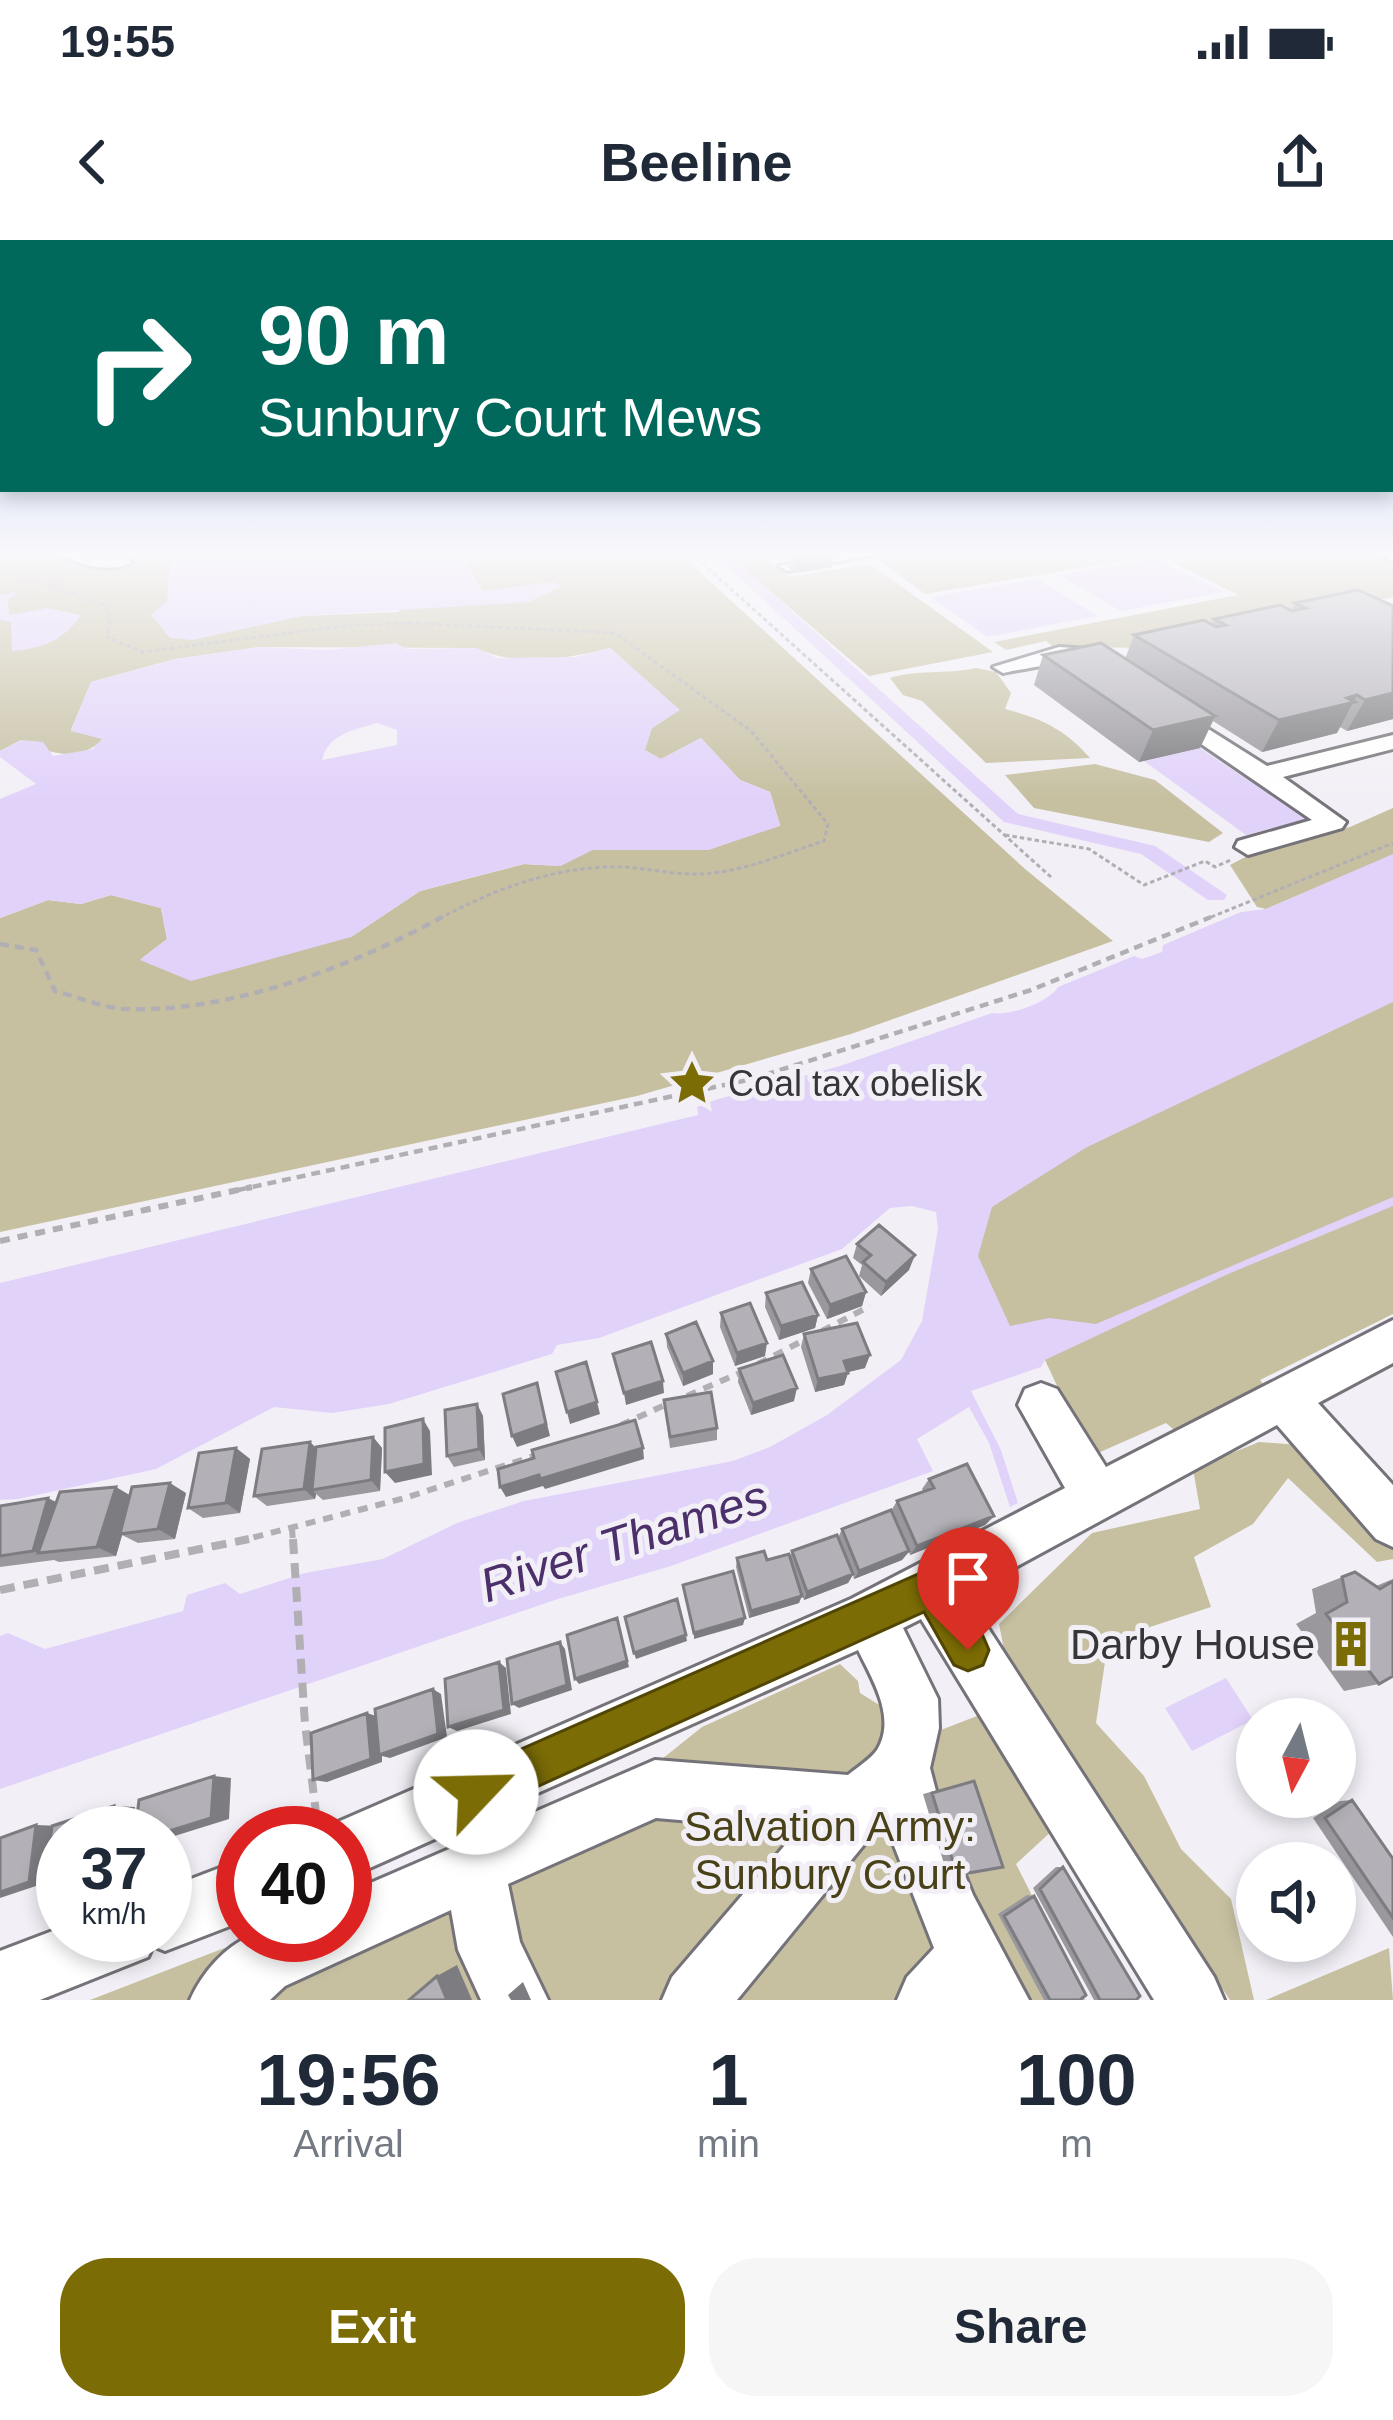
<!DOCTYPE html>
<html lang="en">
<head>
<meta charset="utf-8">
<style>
	:root { --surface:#fff; --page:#f6f6f7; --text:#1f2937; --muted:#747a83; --accent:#7c6c05 }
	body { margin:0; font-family:Helvetica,sans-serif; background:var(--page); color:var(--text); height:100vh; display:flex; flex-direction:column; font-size:45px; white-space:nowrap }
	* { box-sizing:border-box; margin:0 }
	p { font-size:39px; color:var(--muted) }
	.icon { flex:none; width:66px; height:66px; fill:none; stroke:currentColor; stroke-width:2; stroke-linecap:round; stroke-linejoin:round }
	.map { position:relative; height:1760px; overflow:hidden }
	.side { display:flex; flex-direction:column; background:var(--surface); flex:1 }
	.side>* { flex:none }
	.guide { position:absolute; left:0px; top:0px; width:1395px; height:252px; box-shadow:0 6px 18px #0003; background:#00695c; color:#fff; overflow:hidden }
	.needle { width:78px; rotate:187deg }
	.fabs { position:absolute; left:1236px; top:1458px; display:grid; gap:24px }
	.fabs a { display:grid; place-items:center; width:120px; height:120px; border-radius:50%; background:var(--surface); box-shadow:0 6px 18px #0003; font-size:60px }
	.speed { position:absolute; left:36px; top:1566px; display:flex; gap:24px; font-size:60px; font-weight:700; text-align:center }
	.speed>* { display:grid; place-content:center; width:156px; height:156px; border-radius:50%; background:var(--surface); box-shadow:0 6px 18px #0003; line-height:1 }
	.speed small { font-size:30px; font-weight:400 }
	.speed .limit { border:18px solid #d22; background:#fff; color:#111 }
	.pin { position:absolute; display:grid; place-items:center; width:102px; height:102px; color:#fff; margin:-123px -51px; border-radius:50% 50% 50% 0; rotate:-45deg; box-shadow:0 0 12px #0007 }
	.pin .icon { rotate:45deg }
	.me { position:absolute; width:132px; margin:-66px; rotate:66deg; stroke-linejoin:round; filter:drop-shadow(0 0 9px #0008) }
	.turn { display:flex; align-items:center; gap:42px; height:252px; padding:0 60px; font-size:54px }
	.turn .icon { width:156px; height:156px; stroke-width:2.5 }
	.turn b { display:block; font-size:84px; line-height:102px }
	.eta { display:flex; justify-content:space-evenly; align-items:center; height:204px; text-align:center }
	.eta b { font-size:72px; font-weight:700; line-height:84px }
	.button { display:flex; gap:24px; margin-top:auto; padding:24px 60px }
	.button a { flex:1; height:138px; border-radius:48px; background:var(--accent); color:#fff; font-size:48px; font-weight:700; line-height:138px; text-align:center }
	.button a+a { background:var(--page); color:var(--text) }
	.status { display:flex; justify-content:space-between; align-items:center; height:84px; padding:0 60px; background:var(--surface); direction:ltr }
	.status svg { height:33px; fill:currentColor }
	header { display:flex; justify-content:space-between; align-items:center; height:156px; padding:0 60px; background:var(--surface); font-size:54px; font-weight:700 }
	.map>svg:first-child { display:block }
	.green { fill:#c6c0a1 }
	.water { fill:#e1d2fa; fill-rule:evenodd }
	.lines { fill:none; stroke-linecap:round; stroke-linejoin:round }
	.canal { fill:#e1d2fa; fill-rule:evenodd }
	.minor-casing { stroke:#757379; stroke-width:6 }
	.path-far3 { stroke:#b1afb4; stroke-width:3; stroke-dasharray:4.5 3; stroke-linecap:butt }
	.path-far2 { stroke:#b1afb4; stroke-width:4.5; stroke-dasharray:9 6; stroke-linecap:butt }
	.path-far1 { stroke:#b1afb4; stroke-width:6; stroke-dasharray:10 8; stroke-linecap:butt }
	.path { stroke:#b1afb4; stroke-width:8; stroke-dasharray:15 9; stroke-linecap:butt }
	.minor { fill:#fff; fill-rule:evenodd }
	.wall { fill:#9a989d }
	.shaded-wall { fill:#7d7c80 }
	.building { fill:#b3b1b7; stroke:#7d7c80; stroke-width:3 }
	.route { fill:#7c6c05; stroke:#514603; stroke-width:3 }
	.labels { text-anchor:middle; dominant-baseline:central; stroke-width:10; stroke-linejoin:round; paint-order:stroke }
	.poi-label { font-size:36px; fill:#363537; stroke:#f2f0f6; text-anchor:start }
	.near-poi-label { font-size:42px; fill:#363537; stroke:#f2f0f6; text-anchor:end }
	.near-park-label { font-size:42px; fill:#494117; stroke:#f2f0f6 }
	.near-water-label { font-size:48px; font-style:italic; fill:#4b306c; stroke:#f2f0f6 }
</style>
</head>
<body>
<div class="status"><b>19:55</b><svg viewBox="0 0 49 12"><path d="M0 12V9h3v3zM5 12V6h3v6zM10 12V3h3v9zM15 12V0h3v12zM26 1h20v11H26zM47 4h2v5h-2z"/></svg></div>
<header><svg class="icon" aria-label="back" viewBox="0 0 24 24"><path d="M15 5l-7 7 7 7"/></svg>Beeline<svg class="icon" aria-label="share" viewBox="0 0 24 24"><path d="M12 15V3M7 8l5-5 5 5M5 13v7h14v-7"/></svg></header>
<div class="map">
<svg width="1393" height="1760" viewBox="0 0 1393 1760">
	<rect width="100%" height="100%" fill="#f2f0f6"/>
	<!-- green -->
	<path class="green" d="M0 313H195L178 317C156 347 175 373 191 400L301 376 399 372 401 313H679L1025 629 1113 701 851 794 637 856 0 992V678L48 660 81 664 111 655 161 668 167 699 141 719 351 697 420 651 524 624 560 626 592 610H708L780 585 770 552 740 540 701 498 661 519 644 510 652 488 679 470 610 408C568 419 515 427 476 408L259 407 175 419 91 442 71 490 103 499C79 524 48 513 21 500L0 511Z
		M743 313 749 318 764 316 790 337 870 324 993 412 869 436 727 314Z
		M869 313H1379L1393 320V357L1137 408 1052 406 1046 401 1006 410 994 402 1238 355 1158 315 925 354Z
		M976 428 996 432 1011 453 1005 469C1041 478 1066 490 1090 518L986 523 922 461 903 455 890 438C918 429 945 435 976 428Z
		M1095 524 1155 540 1223 593 1209 602 1034 568 1005 535Z
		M1393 568V615L1266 669 1257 667 1230 625 1270 604 1350 587Z
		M1393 738V1074L1260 1140 1272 1155 1186 1200 1166 1183 1089 1217 1052 1152 1058 1148 1045 1120 998 1109 976 1044 967 944 1087 907 1161 870Z
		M1259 1202 1315 1206 1393 1295V1319L1377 1322 1288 1238 1253 1284 1194 1317 1211 1367 1150 1387 1105 1422 1096 1483 1144 1536 1181 1609 1231 1659 1254 1760H1230L1096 1559 1025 1517 999 1384 1092 1293 1200 1269 1193 1229Z
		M840 1424 858 1441 860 1453 928 1495 982 1474 1055 1588 1016 1624 1085 1760H90L258 1695H345L663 1523 662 1519 702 1487Z
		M1389 1708 1393 1760H1266Z"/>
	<!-- water -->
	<path class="water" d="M195 313H459L483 351 552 342 563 346 529 362 301 376 191 400 170 398 151 375 167 361 170 328 178 317Z
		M1156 318 1223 352 1121 371 1059 335Z
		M1037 339 1098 376 987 397 931 357Z
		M19 351 8 360 9 375 47 368 81 375C64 400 42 409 12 411L11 382 0 380V355Z
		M396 403 407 409 476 408 497 418 576 417 610 408 680 470 652 488 645 510 661 519 701 498 740 540 770 552 780 586 708 610H592L560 626 523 624 420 651 351 697 191 741 140 720 167 699 161 668 111 655 81 664 48 660 0 678V559L36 544 0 517V511L21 500 43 502 53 516 93 509 102 499 71 491 91 442 175 419 259 407 327 410ZM377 483 397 490V505L322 520C328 494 354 490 377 483Z
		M1200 508 1306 579 1246 595 1144 521Z
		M1393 614V762L1087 907 992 967 978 1016 1010 1086 1049 1078 1096 1084 1393 957V966L1228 1034 1045 1120 1041 1127 971 1151 1001 1210 1018 1263 1010 1267 989 1203 969 1167 917 1199 933 1231 671 1326 558 1359 0 1549V1396L8 1393 45 1409 183 1371 187 1355 225 1343 240 1354 305 1333 383 1319 457 1283 524 1261 733 1221 770 1207 827 1175 901 1120 922 1081 938 989 936 972 912 966 890 968 842 1009 599 1098 557 1105 552 1114 389 1164 332 1173 274 1167 156 1229 18 1259 0 1260V1043L698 875 697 867 715 860 840 826 992 773C1011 776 1049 762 1058 747L1134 716 1142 719 1162 712 1163 705 1241 672 1266 669Z
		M1226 1438 1253 1480 1192 1511 1165 1468Z"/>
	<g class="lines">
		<!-- canal -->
		<path class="canal" d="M713 313H727L1018 574 1155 606 1227 655 1224 660H1208L1141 614 1004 582Z"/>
		<defs>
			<path id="minor" d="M58 313 123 317 132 322C111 334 78 325 58 313Z
				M837 313 876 314 788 331 779 326Z
				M1378 313H1393V322Z
				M1059 407 1088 409 1098 415C1094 418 1019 429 1003 433L993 427Z
				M1167 463 1267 526 1393 495V509L1283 537 1346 582 1342 588 1248 615 1235 607 1238 601 1312 580 1159 475 1156 470Z
				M1393 1080V1123L1318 1163 1393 1245V1307L1376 1299 1277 1185 966 1354 1214 1737 1224 1760H1154L921 1379 903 1388 938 1459 939 1488 930 1528 946 1589 973 1655 1029 1760H897L907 1737 934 1708 884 1580 737 1760H662L672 1737 798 1590 656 1578 508 1644 520 1702 548 1760H481L458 1710 451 1670 285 1746 270 1760H190C202 1733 224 1707 252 1695H345V1654L655 1520 848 1535C856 1528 871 1519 877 1510 897 1478 872 1439 858 1410L345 1639V1593H322L324 1588 851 1359 1065 1248 1018 1165 1025 1149 1041 1143 1057 1149 1106 1227Z
				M243 1619V1681L165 1711 153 1706 148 1717 40 1760H0V1711L63 1687V1695H165V1649Z"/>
		</defs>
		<!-- minor casing -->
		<use href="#minor" class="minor-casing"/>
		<!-- path-far3 -->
		<path class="path-far3" d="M691 313 1051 637
			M0 329 105 365 110 381 107 397 143 412 351 385 415 383 615 393 751 491 828 584 824 601C783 614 741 633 698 634 673 635 648 628 623 627 557 625 494 649 437 680
			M47 347 68 334
			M1005 595 1089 609 1144 645 1205 621 1215 627 1231 620
			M1204 680 1393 603"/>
		<!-- path-far2 -->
		<path class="path-far2" d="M0 704 36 710 55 751C78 757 103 768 126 769 230 773 353 726 442 677
			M238 950 752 839 1031 750 1211 677"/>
		<!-- path-far1 -->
		<path class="path-far1" d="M0 1001 252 947
			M822 1091 870 1066
			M758 1124 806 1099
			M687 1156 742 1132
			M621 1185 665 1165
			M292 1288 293 1302
			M236 1302 405 1258 537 1215"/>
		<!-- path -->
		<path class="path" d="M293 1299 305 1484 317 1581
			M0 1350 249 1299"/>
		<!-- minor -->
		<use href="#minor" class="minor"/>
	</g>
	<!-- wall -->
	<path class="wall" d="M790 313H833L832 327 795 333 788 327Z
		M1358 350 1393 479 1347 491 1340 487 1337 493 1262 512 1213 481 1200 508 1139 522 1034 445 1043 415 1125 419 1134 395 1211 384 1214 379 1291 370 1295 363Z
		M857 1004 909 1030 881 1056 859 1036 862 1025 853 1018Z
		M811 1029 866 1052 862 1066 827 1079 808 1043Z
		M766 1053 818 1075 815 1088 779 1100 765 1067Z
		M721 1073 765 1116 735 1126 720 1087Z
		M666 1094 713 1134 683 1146 667 1107Z
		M804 1094 865 1128 848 1132 844 1145 815 1152 801 1107Z
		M739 1129 794 1161 751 1175 738 1142Z
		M664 1160 717 1188V1200L670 1208Z
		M477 1164 483 1176 485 1220 454 1227 447 1216Z
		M373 1197 382 1208 380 1251 323 1260 316 1254 315 1259 267 1266 254 1256 310 1202 316 1208Z
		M236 1208 250 1219 240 1273 203 1278 188 1268Z
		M929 1239 994 1276 985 1285 910 1315 909 1312 902 1320 854 1339 853 1335 848 1343 804 1360 800 1350 799 1363 749 1378 736 1327 737 1318 767 1320 790 1317 792 1311 838 1298 842 1289 891 1271 897 1261 924 1252 922 1249Z
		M186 1253 175 1299 138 1303 122 1295 116 1316 59 1322 54 1320 0 1327V1266Z
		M1355 1332 1376 1346 1393 1339V1436L1379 1444 1344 1451 1296 1384 1316 1373 1312 1349Z
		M964 1543 957 1635 947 1634 923 1554Z
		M1352 1560 1393 1619V1697L1313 1578 1340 1561Z
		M1056 1627H1063L1136 1760H1094L1033 1648Z
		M1027 1655 1034 1656 1080 1760H1044L998 1674Z"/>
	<!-- shaded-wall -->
	<path class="shaded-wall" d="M833 313 832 327 795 333 797 319Z
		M1393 453V479L1347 491 1365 460Z
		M1357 455 1337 493 1262 512 1279 480Z
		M1215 476 1200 508 1139 522 1153 490Z
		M915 1015 909 1030 881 1056 886 1042Z
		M866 1052 862 1066 827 1079 830 1065Z
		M818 1075 815 1088 779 1100 781 1086Z
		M767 1103 765 1116 735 1126 737 1113Z
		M870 1115 865 1128 840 1134 844 1121Z
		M713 1121V1134L683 1146V1133Z
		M848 1133 844 1145 815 1152 818 1139Z
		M663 1141 664 1153 626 1165 624 1153Z
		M537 1143 550 1196 517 1207 512 1196Z
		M797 1148 794 1161 751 1175 753 1163Z
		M597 1162 600 1174 570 1184 567 1172Z
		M477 1164 483 1176 485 1220 479 1209Z
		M423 1179 430 1191 432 1235 395 1243 385 1232Z
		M373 1197 382 1208 380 1251 371 1240Z
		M310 1202 321 1213 312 1250 316 1254 315 1259 304 1249Z
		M236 1208 250 1219 240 1273 226 1263Z
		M643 1208 644 1219 545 1249 543 1246 506 1257 500 1247Z
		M170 1243 186 1253 175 1299 158 1289Z
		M116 1247 133 1257 116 1316 97 1307Z
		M48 1258 68 1268 38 1313 54 1320 33 1311Z
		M994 1276 985 1285 910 1315 917 1306Z
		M909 1311 902 1320 854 1339 859 1331Z
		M853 1334 848 1343 804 1360 807 1352Z
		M802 1356 799 1363 749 1378 751 1371Z
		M617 1378 629 1427 579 1444 575 1439Z
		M745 1378 743 1385 694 1399V1393Z
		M686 1395 687 1401 636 1419 634 1413Z
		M560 1402 565 1409 572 1450 519 1468 512 1464Z
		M499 1422 506 1428 511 1474 457 1491 448 1487Z
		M433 1449 441 1454 447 1497 390 1518 382 1516V1522L327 1542 313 1540 367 1473 379 1477Z
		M214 1536 231 1538 229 1579 165 1599V1593Z
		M114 1566 135 1567 133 1593H111Z
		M36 1585 60 1586 63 1633 55 1634 54 1640 0 1658V1652Z
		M457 1725 472 1760H447L437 1736Z
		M523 1742 531 1760H511L508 1755Z"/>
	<!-- building -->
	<path class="building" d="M790 313H831L797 319Z
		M1358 350 1393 366V453L1365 460 1357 455 1347 458 1355 462 1279 480 1134 395 1204 380 1216 387 1226 385 1214 379 1280 365 1292 371 1306 368 1295 363Z
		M1101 403 1215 476 1153 490 1043 415Z
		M879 985 915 1015 886 1042 863 1022 871 1015 857 1004Z
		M846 1016 866 1052 830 1065 811 1029Z
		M802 1042 818 1075 781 1086 766 1053Z
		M750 1063 767 1103 737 1113 721 1073Z
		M696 1082 713 1121 683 1133 666 1094Z
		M857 1083 870 1115 844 1121 848 1133 818 1139 804 1094Z
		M651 1102 663 1141 624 1153 613 1114Z
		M783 1115 797 1148 753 1163 739 1129Z
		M586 1122 597 1162 567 1172 556 1132Z
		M537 1143 546 1184 512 1196 503 1154Z
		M711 1152 717 1188 670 1197 664 1160Z
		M477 1164 479 1209 447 1216 445 1170Z
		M423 1179 424 1224 385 1232V1188Z
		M635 1180 643 1208 540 1239 539 1235 500 1247 498 1229 534 1218 532 1210Z
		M373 1197 371 1240 312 1250 316 1207Z
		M310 1202 304 1249 254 1256 262 1209Z
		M236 1208 226 1263 188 1268 199 1213Z
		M967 1224 994 1276 917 1306 897 1261 934 1248 929 1239Z
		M170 1243 158 1289 120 1294 132 1247Z
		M116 1247 97 1307 38 1313 60 1252Z
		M48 1258 33 1311 0 1316V1266Z
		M891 1270 909 1311 859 1331 842 1289Z
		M837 1295 853 1334 807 1352 792 1311Z
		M764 1311 767 1320 789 1314 802 1356 751 1371 737 1318Z
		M733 1331 745 1378 694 1393 683 1345Z
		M1355 1332 1380 1349 1393 1341V1436L1379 1444 1326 1374 1347 1362 1342 1337Z
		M677 1359 686 1395 634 1413 625 1377Z
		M617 1378 627 1421 575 1439 567 1395Z
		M560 1402 567 1445 512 1464 507 1419Z
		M499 1422 504 1470 448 1487 445 1439Z
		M433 1449 438 1494 379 1515 375 1469Z
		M367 1473 371 1519 313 1540 311 1493Z
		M214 1536 211 1578 163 1593H135L139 1560Z
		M974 1541 1003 1627 957 1635 932 1553Z
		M1352 1560 1393 1619V1678L1325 1578Z
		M114 1566 111 1593H63V1629L46 1635 52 1586Z
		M36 1585 29 1642 0 1652V1598Z
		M1063 1627 1140 1756 1136 1760H1100L1040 1649Z
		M1034 1656 1086 1755 1080 1760H1050L1004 1676Z
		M437 1736 447 1760H409Z"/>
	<!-- sky -->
	<linearGradient id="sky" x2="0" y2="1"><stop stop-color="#a5c0ef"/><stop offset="0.56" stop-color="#f9f8fb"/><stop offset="1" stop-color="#f9f8fb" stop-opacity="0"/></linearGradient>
	<rect width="1393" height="560" fill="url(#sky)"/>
	<!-- route -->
	<path class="route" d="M932 1328C959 1339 978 1384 989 1410L983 1425 968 1431 954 1425 924 1372 492 1567 476 1574 460 1567 454 1552 460 1536Z"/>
	<!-- icons -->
	<defs>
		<symbol id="sight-bare" viewBox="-9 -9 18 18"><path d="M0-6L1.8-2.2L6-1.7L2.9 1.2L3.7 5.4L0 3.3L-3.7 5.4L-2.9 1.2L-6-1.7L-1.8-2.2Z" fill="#7c6c05" stroke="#f2f0f6" stroke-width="2.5" paint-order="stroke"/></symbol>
		<symbol id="building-bare" viewBox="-9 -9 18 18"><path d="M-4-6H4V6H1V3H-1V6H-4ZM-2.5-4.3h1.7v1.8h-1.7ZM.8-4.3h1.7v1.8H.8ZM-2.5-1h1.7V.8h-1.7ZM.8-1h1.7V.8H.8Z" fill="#7c6c05" stroke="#f2f0f6" stroke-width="2.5" paint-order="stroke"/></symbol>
	</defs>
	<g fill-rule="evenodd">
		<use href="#sight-bare" x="659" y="810" width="66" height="66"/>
		<use href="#building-bare" x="1318" y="1371" width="66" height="66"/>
	</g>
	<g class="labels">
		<!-- poi labels -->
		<g class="poi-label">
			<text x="728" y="843">Coal tax obelisk</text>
		</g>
		<!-- near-poi labels -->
		<g class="near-poi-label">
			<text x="1315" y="1404">Darby House</text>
		</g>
		<!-- near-park labels -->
		<g class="near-park-label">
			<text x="830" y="1586">Salvation Army:<tspan x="830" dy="48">Sunbury Court</tspan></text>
		</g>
		<!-- near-water labels -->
		<g class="near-water-label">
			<text transform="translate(624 1301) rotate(-18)">River Thames</text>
		</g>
	</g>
</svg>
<div class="fabs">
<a><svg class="needle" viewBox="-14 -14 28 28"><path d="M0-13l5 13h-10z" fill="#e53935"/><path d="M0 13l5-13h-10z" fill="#747a83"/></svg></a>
<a><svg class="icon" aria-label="sound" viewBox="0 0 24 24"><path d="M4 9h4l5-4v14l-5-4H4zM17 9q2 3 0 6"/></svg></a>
</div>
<div class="speed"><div>37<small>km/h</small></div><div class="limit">40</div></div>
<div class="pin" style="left:968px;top:1410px;background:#d93025"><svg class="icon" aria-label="arrive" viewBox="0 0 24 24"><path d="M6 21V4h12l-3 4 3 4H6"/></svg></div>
<svg class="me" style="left:476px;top:1552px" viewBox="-20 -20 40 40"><circle r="19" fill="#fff"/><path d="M0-13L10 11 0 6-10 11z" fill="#7c6c05"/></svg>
<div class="guide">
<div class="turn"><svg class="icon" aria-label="right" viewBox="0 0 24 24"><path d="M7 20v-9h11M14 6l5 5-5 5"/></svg><div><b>90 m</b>Sunbury Court Mews</div></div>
</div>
</div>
<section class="side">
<div class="eta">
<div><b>19:56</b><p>Arrival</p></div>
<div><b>1</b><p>min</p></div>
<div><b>100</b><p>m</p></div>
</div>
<div class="button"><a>Exit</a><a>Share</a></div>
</section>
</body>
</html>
